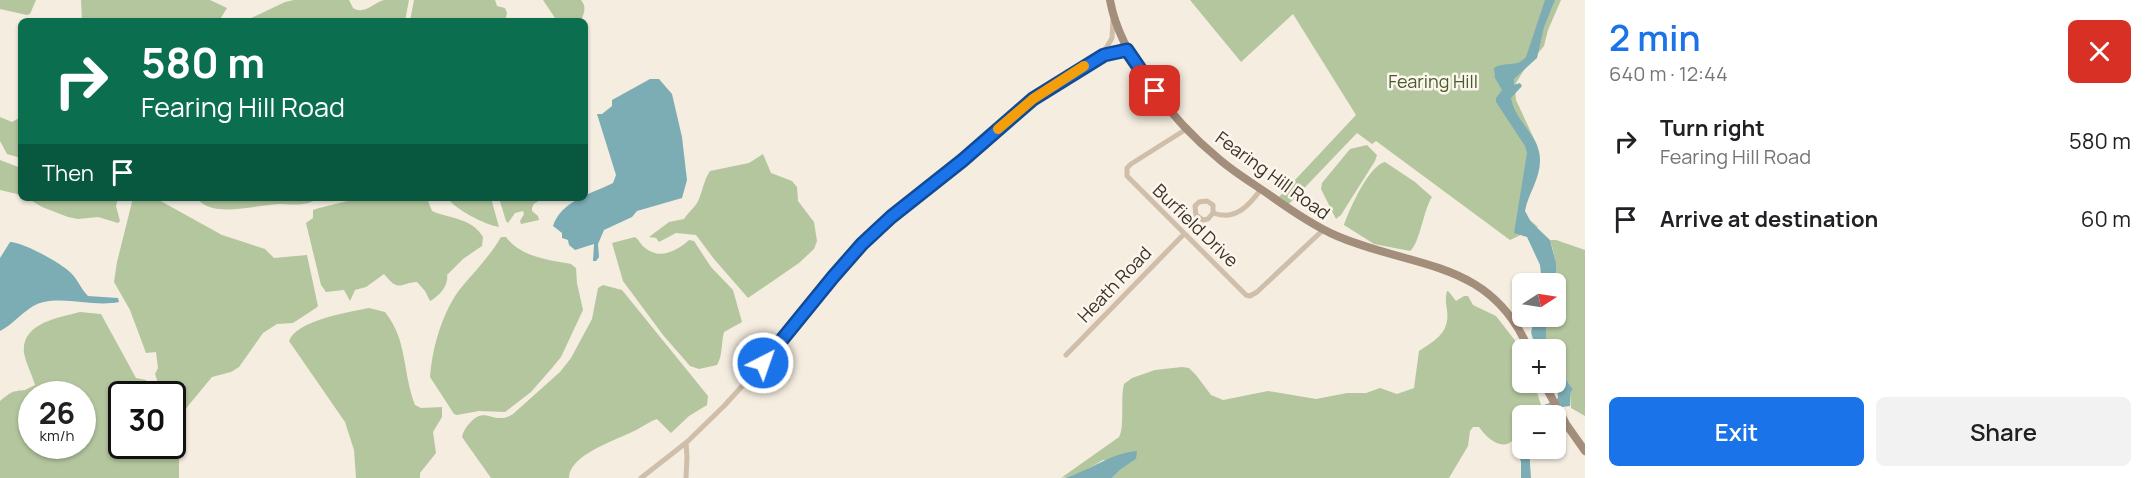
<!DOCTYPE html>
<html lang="en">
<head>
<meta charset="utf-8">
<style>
	:root { --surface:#fff; --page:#f2f2f2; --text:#202124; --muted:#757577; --accent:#1a73e8 }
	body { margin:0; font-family:Manrope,sans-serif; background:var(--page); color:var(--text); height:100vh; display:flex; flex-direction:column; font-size:22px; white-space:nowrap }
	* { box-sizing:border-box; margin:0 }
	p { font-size:20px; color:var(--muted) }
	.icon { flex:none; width:33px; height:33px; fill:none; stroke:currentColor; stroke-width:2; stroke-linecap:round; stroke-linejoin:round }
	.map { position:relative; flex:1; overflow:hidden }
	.side { display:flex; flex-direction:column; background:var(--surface); width:570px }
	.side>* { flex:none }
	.guide { position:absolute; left:18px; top:18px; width:570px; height:183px; border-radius:9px; box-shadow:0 2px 4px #0004; background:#0b6e4f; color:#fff; overflow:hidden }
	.needle { width:39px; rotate:78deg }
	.tools { position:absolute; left:1512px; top:273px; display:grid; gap:12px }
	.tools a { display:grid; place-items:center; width:54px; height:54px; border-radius:9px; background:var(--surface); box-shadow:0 2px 4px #0004; font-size:30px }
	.speed { position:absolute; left:18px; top:381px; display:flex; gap:12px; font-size:30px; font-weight:700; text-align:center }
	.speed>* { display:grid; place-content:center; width:78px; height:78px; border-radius:50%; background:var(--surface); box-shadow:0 2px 4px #0004; line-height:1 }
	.speed small { font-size:15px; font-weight:400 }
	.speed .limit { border:3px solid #111; border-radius:9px; background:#fff; color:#111 }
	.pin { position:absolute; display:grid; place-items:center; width:51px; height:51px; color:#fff; margin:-26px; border-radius:12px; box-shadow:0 3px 9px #0006 }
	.me { position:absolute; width:66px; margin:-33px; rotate:41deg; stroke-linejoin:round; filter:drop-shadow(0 0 4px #0008) }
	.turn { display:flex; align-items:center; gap:21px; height:126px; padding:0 24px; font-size:27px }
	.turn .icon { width:78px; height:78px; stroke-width:2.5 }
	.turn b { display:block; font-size:42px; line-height:51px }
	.then { display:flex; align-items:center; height:57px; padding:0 24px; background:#0003; gap:12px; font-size:22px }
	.round { display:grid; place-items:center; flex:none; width:63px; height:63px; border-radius:9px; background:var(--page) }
	.overview { display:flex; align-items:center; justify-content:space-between; height:102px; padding:0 24px }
	h1 { font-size:36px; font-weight:600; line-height:45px; color:var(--accent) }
	.cta { display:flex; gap:12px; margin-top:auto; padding:12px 24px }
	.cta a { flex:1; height:69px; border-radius:9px; background:var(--accent); color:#fff; font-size:24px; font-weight:600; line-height:69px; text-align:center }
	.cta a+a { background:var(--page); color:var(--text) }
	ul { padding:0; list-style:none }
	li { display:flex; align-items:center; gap:18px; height:78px; padding:0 24px }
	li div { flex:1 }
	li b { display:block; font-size:22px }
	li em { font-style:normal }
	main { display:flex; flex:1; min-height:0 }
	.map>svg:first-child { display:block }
	.green { fill:#b4c69e; fill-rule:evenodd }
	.water { fill:#7cadb5 }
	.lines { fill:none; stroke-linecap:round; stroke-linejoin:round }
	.street { stroke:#cfbeaa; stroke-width:5 }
	.secondary { stroke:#a38d7b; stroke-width:8 }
	.route-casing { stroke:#114b97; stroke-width:15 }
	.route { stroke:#1a73e8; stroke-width:10 }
	.slow { stroke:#f59e0b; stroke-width:10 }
	.labels { text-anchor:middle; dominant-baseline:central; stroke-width:5; stroke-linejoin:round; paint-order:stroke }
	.park-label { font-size:18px; fill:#465c2c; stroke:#fcf6ed }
	.street-label { font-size:18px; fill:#3c312a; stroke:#fcf6ed }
</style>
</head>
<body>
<main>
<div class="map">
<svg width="1585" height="478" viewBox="0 0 1585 478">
	<rect width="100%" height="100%" fill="#f5ede0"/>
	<!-- green -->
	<path class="green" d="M0 0H36L30 14 27 15 0 9Z
		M81 0H210L227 8 219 21H82Z
		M294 0H349L353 8C365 15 373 3 384 0 391 0 401 0 409 0L405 21H245L285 2Z
		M414 0H495L497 6 505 8 507 13 505 21H410Z
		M543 0H581C587 7 584 13 581 21H557Z
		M1190 0H1561L1548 30 1544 46 1524 70 1516 83 1515 89 1516 100 1537 145 1538 153 1527 192 1524 215 1538 227 1510 240 1376 141 1372 144 1357 133 1289 204 1279 197 1356 115 1293 14 1241 62Z
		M0 117 12 122 21 117V158L7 154 0 141Z
		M1367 145 1377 155 1375 161 1341 215 1336 219 1321 189 1322 183 1350 149Z
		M763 154 771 173 792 181 797 187 798 201 814 222 817 241 814 249 799 263 748 298 714 259 696 235 676 233 659 242 656 238 649 237 669 222 684 219C689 211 696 207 699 199 703 189 704 180 710 171L749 163Z
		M0 160 21 168V195L0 190Z
		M1385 162 1415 182 1432 197C1423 211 1420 243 1410 251L1374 244 1344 225C1349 210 1369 165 1385 162Z
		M27 198H118L116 206 120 221 118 223 98 217 78 219 68 217 42 207Z
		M133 198 157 199 222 235 265 249 274 258 307 255 318 306 316 308 293 323 277 324 263 333 239 367 231 372 212 377 183 412 173 401 172 394H168L158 383 155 374 158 368 156 352 146 353 130 310 114 282 117 262Z
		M197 198H319C316 199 314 201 311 202 301 206 288 204 278 204 257 205 211 219 197 198Z
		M360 198H427L432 211C451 219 472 218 483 237L482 246 463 259 447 275C449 285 440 295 432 300L430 301 425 291 417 282C400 283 399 293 384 274L366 287 355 290 350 301 344 290 326 292 321 285 306 223 313 218V210L319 208Z
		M447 198H491L499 227C483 224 457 210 447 198Z
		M499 198H543C538 203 532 201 532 211L538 216 539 220 521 224 520 221 524 214 523 211 515 213 508 223 506 221Z
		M501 237H506C521 257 549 260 571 264L576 268 577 283 583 310 561 357 552 368 531 392 505 412 479 411 457 415 454 414 430 377C432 348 442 313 460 289 474 272 490 256 501 237Z
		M635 237C639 240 641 245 645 248 660 260 677 251 689 240L694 241 711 267 733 290 742 322 724 332C721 343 723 355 717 365L699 369 690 366 663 335 623 281 612 243Z
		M1550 240H1556L1585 250V416L1571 408 1570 394 1573 389C1565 380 1564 372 1556 363V350L1546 349V317L1556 316C1556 291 1559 265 1550 240Z
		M603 285 622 290 708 396 707 405 689 416 671 433 657 419C648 422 641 428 632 432 614 441 569 455 569 478H491L462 437C463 432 465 429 468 425 486 403 492 427 513 414L560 372 571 358 592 319 598 288Z
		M1447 291 1449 292 1456 301 1464 296H1468L1473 305 1496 316 1517 343 1522 355V382L1534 383 1541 405C1516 411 1525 426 1514 439 1502 453 1486 437 1479 427H1473L1470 431 1468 446 1449 478H1112L1120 470 1136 459 1103 460 1079 474 1061 478 1119 437C1125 426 1120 399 1124 384L1132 378 1155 370 1182 367 1189 368 1196 375 1211 395 1223 400 1268 391 1316 399 1347 393H1366L1380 388 1397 394 1414 388 1419 351C1435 340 1450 333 1447 310 1446 304 1445 298 1447 291Z
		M369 308 385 312C408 341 402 371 415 405L421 408 442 407V417L433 432 436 453 420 473V478H356L354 450 345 422 289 341C297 320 349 312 369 308Z
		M80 312 101 314 136 378 146 380 157 394H122V446H172L173 427 179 448V478H0V401C11 392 12 391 25 390L35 385C32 374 26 364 24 353 21 323 58 318 80 312ZM32 394H82V446H32Z"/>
	<!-- water -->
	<path class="water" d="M1545 0H1555L1544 27 1537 58 1514 79V85L1520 83 1522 86 1511 98C1515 122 1541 136 1540 161 1540 179 1528 194 1525 211L1531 222 1550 240 1556 263V289V284L1542 283 1540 265 1527 237 1514 233 1527 153 1525 146 1496 102V98L1502 90 1495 78 1494 68C1505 61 1517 68 1526 57Z
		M650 79H659L672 94 682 137 687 180 682 198 637 211 632 217 604 230 598 244 599 257 596 261H593L594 244 575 250 569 245 568 240 562 238V233L553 226C561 201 591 194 613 183L616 175 597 114H602L612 106V100Z
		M10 242C23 242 61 263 71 273 78 280 81 289 88 296L118 298 119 302C95 307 68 297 44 302 27 305 15 324 0 331V258Z
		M1536 316 1546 317V349H1538C1530 331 1529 337 1536 316Z
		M1556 363C1564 372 1565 380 1573 389L1570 394V406L1554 408 1543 415 1525 416C1535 404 1547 407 1558 398Z
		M1522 419V448L1529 449 1531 478H1521V462L1514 439Z
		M1137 451 1136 459 1120 470 1112 478H1064C1090 471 1110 453 1137 451Z"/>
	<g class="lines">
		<!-- street -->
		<path class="street" d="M1101 57 1112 38 1113 18
			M1188 128 1131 164 1127 168V176L1246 295 1250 296 1257 292 1323 230
			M1213 213V205L1207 201 1199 202 1195 206 1196 215 1203 220 1208 219 1213 213C1235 221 1249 206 1261 189
			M1066 355 1184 234
			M686 443 687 457 686 478
			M641 478 687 442 724 406 778 347 833 277 862 244 891 217 963 161 1033 99 1104 55 1127 50"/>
		<!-- secondary -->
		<path class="secondary" d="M1110 0C1120 57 1175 123 1219 159 1235 173 1254 184 1271 196 1292 211 1314 226 1337 236 1414 269 1491 259 1529 350
			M1543 382 1566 424 1585 451"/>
	</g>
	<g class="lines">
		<defs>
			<path id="route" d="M763 363 833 277 862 244 891 217 963 160 1033 99 1104 55 1127 50 1155 91"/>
		</defs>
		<!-- route casing -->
		<use href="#route" class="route-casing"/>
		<!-- route -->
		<use href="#route" class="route"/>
		<!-- slow -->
		<path class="slow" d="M998 129 1033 99 1084 66"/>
	</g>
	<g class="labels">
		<!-- park labels -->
		<g class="park-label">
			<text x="1433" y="81">Fearing Hill</text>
		</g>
		<!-- street labels -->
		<g class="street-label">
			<text transform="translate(1273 175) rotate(36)">Fearing Hill Road</text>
			<text transform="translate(1196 225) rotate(44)">Burfield Drive</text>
			<text transform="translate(1114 284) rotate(-46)">Heath Road</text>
		</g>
	</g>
</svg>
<div class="tools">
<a><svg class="needle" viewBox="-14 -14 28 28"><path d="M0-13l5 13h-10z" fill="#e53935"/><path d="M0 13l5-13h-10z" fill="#757577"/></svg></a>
<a>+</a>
<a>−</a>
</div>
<div class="speed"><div>26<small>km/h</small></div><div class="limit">30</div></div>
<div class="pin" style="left:1155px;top:91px;background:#d93025"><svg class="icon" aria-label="arrive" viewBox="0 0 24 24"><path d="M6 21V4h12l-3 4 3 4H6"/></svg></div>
<svg class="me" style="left:763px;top:363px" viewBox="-20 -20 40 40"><circle r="17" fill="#1a73e8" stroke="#fff" stroke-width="3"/><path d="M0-11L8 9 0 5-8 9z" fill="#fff"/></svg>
<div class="guide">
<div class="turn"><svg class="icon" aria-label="right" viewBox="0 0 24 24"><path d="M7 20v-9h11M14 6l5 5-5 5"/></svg><div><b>580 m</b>Fearing Hill Road</div></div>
<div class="then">Then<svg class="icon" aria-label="arrive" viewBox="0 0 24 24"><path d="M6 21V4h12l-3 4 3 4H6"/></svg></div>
</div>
</div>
<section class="side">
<div class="overview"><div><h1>2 min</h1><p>640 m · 12:44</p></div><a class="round" style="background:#d93025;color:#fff"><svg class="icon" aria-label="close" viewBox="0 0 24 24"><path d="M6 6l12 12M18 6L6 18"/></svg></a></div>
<ul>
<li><svg class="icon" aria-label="right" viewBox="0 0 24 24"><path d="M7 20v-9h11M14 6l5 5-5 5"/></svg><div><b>Turn right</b><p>Fearing Hill Road</p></div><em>580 m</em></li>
<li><svg class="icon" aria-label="arrive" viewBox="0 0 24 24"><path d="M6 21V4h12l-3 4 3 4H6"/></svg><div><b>Arrive at destination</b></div><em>60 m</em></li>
</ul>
<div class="cta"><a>Exit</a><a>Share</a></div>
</section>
</main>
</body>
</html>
